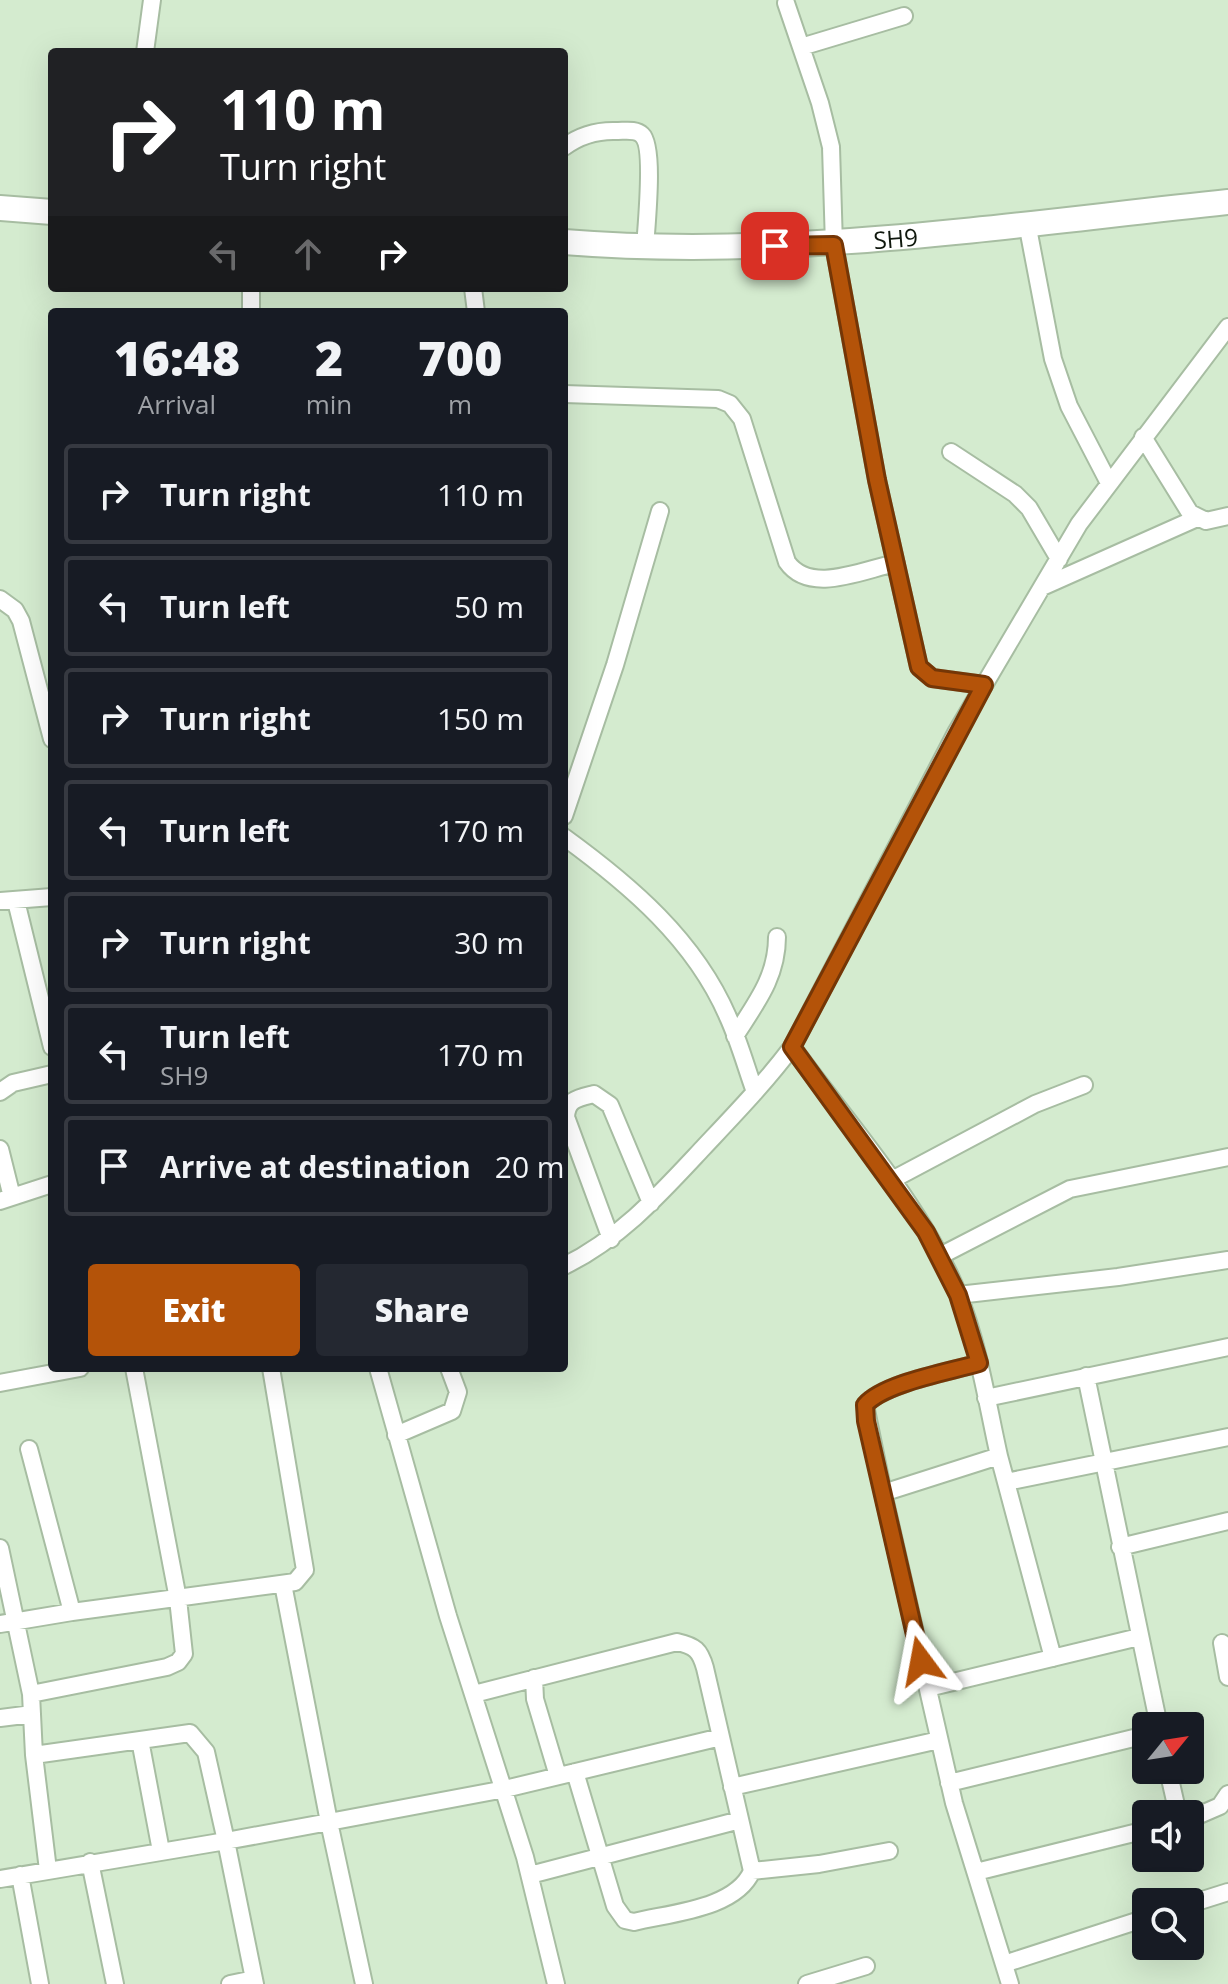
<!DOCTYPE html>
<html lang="en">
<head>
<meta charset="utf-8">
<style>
	:root { --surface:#171b24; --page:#242831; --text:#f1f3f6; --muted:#9ea1a6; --line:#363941; --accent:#b45309 }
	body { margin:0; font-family:"Open Sans",sans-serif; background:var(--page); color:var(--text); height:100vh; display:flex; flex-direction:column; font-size:30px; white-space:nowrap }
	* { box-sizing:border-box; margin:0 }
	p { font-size:26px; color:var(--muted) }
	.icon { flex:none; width:44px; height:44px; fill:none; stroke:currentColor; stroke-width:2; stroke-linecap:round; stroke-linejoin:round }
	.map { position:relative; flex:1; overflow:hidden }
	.drawer { position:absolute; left:48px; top:308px; width:520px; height:1064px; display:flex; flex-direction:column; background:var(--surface); border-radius:8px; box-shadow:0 8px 32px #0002 }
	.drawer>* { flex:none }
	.hud { position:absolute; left:48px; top:48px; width:520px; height:244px; border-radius:8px; box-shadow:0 8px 32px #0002; background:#202124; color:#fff; overflow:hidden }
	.needle { width:52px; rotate:60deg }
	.tools { position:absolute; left:1132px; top:1712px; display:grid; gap:16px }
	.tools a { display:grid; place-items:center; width:72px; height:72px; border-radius:8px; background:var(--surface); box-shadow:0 8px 32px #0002; font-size:40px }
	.pin { position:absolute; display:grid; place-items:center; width:68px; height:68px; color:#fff; margin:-34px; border-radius:16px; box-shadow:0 4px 12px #0006 }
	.me { position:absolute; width:88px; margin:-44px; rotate:347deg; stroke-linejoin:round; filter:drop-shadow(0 0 6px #0008) }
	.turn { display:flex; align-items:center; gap:28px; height:168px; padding:0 40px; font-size:36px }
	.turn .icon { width:104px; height:104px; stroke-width:2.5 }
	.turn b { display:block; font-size:56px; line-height:68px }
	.lanes { display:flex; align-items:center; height:76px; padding:0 40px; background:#0003; justify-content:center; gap:40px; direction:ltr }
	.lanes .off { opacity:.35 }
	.eta { display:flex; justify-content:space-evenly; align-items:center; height:136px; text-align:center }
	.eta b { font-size:48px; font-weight:800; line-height:56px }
	.action { display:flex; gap:16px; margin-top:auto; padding:16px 40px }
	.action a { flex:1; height:92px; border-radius:8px; background:var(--accent); color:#fff; font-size:32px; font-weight:800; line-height:92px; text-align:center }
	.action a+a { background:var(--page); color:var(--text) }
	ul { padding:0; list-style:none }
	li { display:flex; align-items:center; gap:24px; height:100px; margin:0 16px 12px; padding:0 24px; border:4px solid var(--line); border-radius:8px }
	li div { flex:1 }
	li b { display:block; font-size:30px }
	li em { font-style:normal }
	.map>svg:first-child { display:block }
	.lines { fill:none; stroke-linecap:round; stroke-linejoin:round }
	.street-casing { stroke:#a7bda2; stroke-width:20 }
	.primary-casing { stroke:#a7bda2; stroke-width:28 }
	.street { stroke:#fff; stroke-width:16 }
	.primary { stroke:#fff; stroke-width:24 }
	.route-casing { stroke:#753606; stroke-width:20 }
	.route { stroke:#b45309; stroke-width:14 }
	.labels { text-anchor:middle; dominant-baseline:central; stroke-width:6; stroke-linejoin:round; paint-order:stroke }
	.street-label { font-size:24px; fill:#10180e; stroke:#fff }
</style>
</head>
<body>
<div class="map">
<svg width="1228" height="1984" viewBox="0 0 1228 1984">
	<rect width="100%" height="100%" fill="#d4ebcf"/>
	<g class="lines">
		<defs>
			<path id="street" d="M786 3 820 103 831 147 834 245 877 480 919 667 932 678 984 685
				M801 47 904 16
				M145 52 152 0
				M564 147C580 135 598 130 618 131 625 131 636 129 642 135 655 147 646 228 645 248
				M1027 223 1053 359 1069 406 1109 483
				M251 288V312
				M473 288 476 312
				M564 394 718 399 730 404 742 419 787 562C810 595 862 570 896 563
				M1143 437 1190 513 1206 521 1228 516
				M951 452 1015 494 1029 508 1059 559
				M1042 587 1197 518
				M0 599 15 610 21 621 52 739
				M564 816 615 665 660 511
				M564 837C630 885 695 940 728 1017 739 1041 746 1067 755 1092
				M0 901 52 897
				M16 901 52 1047
				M735 1036C756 1003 777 977 777 937
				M792 1047C844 1118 907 1189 946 1268 976 1325 985 1394 999 1456L883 1493 954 1803 1010 1984
				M0 1092 13 1083 52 1074
				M0 1149 12 1197
				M890 1181 1035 1104 1084 1085
				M0 1201 52 1184
				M611 1239 566 1117C567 1099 578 1098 594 1094L610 1105 651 1203
				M940 1256 1070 1189 1228 1157
				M564 1266C621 1238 660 1194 703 1148 734 1115 765 1083 792 1047L957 731 1079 524 1228 327
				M958 1295 1118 1277 1228 1260
				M378 1368 448 1616 525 1857 556 1984
				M1086 1376 1159 1726
				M0 1383 80 1368
				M986 1398 1228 1347
				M396 1435 452 1411 458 1392 449 1368
				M29 1449 72 1612 295 1582 305 1570 271 1368
				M999 1456 1053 1658
				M1006 1482 1228 1437
				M883 1493 865 1405C884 1383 949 1372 979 1363
				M1120 1547 1228 1521
				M0 1548 31 1694 34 1755 48 1870
				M283 1584 329 1822 505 1789 721 1737
				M0 1624 72 1612
				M1222 1643 1228 1677
				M534 1678 535 1699 558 1776
				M928 1688 1139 1637
				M31 1694 167 1667 178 1662 184 1654 178 1599 134 1368
				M474 1694 677 1642C695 1646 700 1650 705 1668L752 1871C736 1909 670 1913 634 1922L625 1920 615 1906 575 1772
				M0 1718 32 1714
				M140 1740 161 1851
				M1168 1770 1178 1814
				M949 1783 1146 1735
				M732 1787 939 1740
				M1190 1819 1220 1806 1228 1794
				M90 1862 115 1984
				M752 1871 819 1864 889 1851
				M976 1872 1146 1830
				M20 1875 40 1984
				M530 1875 740 1820
				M0 1879 226 1841 206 1752 190 1733 34 1755
				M1190 1904 1228 1892
				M1004 1964 1146 1918
				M230 1984 254 1979
				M255 1984 226 1841 329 1822 364 1984
				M807 1984 866 1966"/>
			<g id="primary">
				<path d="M0 208 52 212"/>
				<path id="s1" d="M564 242C787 260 1007 225 1228 202"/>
			</g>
		</defs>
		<!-- street casing -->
		<use href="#street" class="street-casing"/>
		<!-- primary casing -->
		<use href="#primary" class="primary-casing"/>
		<!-- street -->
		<use href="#street" class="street"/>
		<!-- primary -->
		<use href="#primary" class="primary"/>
	</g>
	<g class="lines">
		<defs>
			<path id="route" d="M775 246 834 245 877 480 919 667 932 678 984 685 792 1047 926 1232 958 1295 979 1363C949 1372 884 1383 865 1405L866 1421 921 1661"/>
		</defs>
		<!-- route casing -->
		<use href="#route" class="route-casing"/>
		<!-- route -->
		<use href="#route" class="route"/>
	</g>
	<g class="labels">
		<!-- street labels -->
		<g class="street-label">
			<text stroke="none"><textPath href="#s1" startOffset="332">SH9</textPath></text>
		</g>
	</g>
</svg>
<div class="tools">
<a><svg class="needle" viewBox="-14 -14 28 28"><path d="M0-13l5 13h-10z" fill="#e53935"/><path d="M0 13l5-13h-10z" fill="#9ea1a6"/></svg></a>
<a><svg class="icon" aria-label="sound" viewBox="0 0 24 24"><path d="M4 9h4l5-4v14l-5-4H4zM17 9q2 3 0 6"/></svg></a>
<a><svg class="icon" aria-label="search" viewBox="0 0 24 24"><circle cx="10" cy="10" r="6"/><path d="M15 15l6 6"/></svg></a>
</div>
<div class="pin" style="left:775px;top:246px;background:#d93025"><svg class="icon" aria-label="arrive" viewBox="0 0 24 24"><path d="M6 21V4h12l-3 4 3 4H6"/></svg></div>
<svg class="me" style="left:921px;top:1661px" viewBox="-20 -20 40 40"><path d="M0-17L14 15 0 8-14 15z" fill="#b45309" stroke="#fff" stroke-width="4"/></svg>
<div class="hud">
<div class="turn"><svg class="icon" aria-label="right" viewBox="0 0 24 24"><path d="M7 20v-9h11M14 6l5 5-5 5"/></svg><div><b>110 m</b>Turn right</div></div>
<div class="lanes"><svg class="icon off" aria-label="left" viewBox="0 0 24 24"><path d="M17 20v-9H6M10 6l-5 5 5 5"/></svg><svg class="icon off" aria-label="ahead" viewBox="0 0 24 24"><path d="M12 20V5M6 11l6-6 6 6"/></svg><svg class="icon" aria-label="right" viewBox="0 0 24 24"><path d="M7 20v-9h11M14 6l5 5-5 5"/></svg></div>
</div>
<section class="drawer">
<div class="eta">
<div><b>16:48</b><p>Arrival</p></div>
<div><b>2</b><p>min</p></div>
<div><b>700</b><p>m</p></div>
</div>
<ul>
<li><svg class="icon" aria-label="right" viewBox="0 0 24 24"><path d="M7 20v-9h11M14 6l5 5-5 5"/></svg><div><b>Turn right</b></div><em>110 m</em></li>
<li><svg class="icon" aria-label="left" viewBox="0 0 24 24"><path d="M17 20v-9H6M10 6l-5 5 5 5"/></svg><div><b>Turn left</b></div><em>50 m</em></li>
<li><svg class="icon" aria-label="right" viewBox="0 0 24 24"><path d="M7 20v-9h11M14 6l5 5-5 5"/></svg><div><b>Turn right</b></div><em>150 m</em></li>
<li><svg class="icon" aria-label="left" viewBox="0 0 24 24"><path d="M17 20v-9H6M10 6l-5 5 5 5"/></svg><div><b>Turn left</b></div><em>170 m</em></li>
<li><svg class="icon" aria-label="right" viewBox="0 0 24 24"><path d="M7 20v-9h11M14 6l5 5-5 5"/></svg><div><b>Turn right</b></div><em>30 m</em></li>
<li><svg class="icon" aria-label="left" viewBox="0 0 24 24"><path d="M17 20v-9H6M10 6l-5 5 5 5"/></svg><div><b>Turn left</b><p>SH9</p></div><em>170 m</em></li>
<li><svg class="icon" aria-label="arrive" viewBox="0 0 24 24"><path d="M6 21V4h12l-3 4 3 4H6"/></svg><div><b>Arrive at destination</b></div><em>20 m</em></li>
</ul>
<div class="action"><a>Exit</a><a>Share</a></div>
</section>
</div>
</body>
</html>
